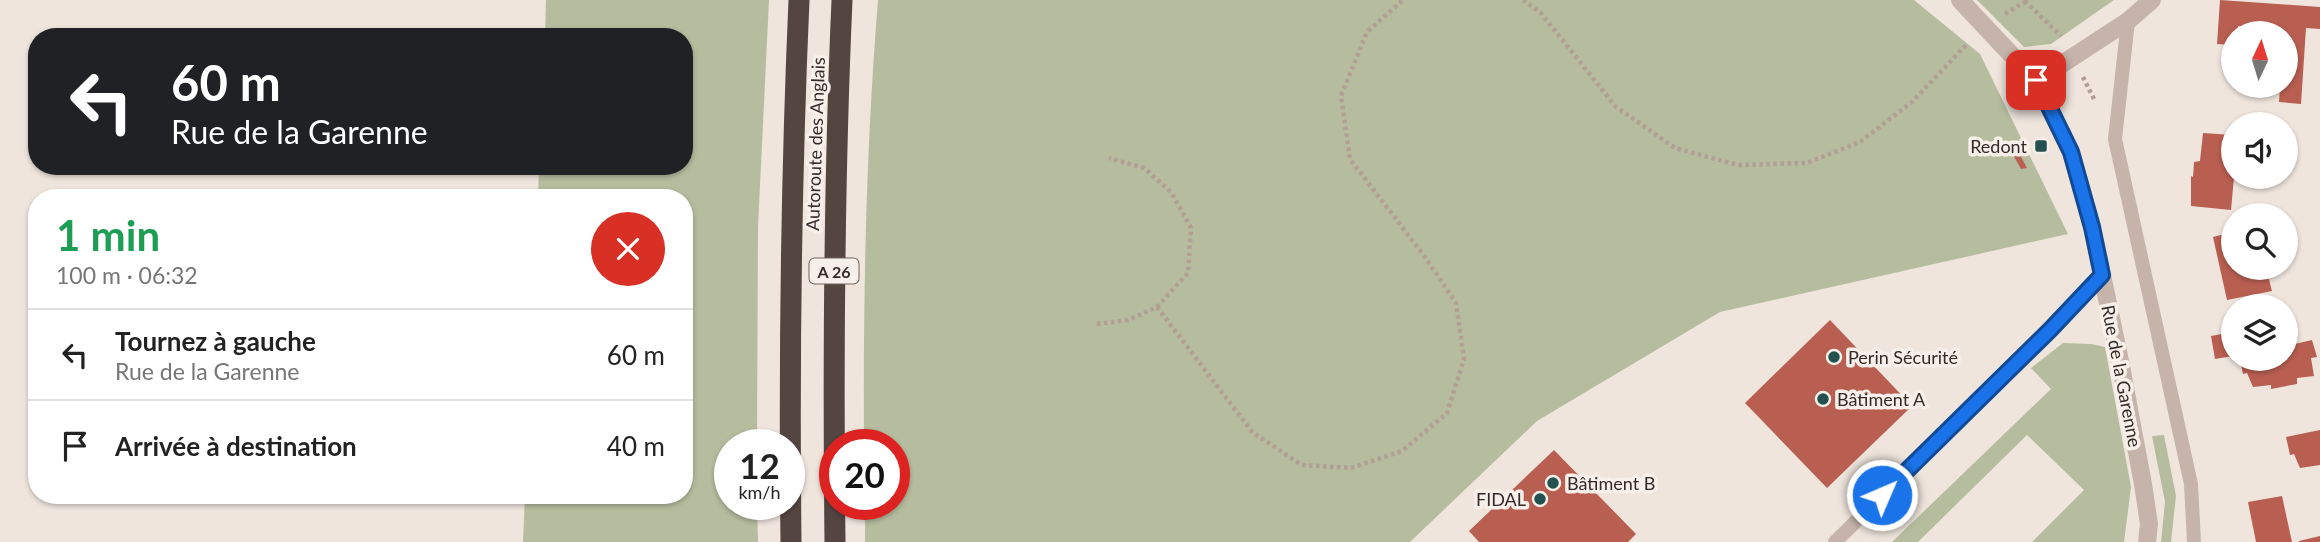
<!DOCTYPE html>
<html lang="fr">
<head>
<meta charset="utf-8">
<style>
	:root { --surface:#fff; --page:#f2f2f2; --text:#222; --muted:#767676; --line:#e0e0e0 }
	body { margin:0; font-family:Lato,sans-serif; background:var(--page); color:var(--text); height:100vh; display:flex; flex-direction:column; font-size:26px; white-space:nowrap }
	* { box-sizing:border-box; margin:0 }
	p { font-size:23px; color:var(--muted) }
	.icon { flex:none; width:38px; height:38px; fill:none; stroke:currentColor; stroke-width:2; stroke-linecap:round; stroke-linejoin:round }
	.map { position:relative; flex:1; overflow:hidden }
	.sheet { position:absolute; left:28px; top:189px; width:665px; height:315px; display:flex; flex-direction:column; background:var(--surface); border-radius:28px; box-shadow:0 2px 5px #0004 }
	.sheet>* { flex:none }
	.banner { position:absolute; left:28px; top:28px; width:665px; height:147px; border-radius:28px; box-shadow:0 2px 5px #0004; background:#202124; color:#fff; overflow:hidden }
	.needle { width:46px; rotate:4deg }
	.controls { position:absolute; left:2221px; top:21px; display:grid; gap:14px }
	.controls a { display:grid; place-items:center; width:77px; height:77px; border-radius:50%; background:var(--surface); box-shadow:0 2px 5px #0004; font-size:35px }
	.speed { position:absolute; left:714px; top:429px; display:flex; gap:14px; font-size:35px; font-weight:700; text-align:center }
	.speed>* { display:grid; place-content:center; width:91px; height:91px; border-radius:50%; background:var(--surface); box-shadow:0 2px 5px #0004; line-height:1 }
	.speed small { font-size:18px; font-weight:400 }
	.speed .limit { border:10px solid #d22; background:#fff; color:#111 }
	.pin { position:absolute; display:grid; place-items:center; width:60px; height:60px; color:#fff; margin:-30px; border-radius:14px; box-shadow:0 4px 10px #0006 }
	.me { position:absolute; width:77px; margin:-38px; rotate:45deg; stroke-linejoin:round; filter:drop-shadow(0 0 5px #0008) }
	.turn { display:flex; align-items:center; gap:24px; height:147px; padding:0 28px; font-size:32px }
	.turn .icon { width:91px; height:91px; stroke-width:2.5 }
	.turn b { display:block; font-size:49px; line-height:60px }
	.round { display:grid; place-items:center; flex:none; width:74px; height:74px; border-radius:37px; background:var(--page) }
	.overview { display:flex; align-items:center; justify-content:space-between; height:119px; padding:0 28px }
	h1 { font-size:42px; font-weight:700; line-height:52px; color:#1e9e55 }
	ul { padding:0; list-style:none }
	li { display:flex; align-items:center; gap:21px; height:91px; padding:0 28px; border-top:2px solid var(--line) }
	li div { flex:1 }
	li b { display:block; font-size:26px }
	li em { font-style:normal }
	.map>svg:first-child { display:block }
	.green { fill:#b6bd9e }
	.building { fill:#b95f51 }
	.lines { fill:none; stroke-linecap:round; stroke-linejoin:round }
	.path { stroke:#b29e94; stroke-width:4.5; stroke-dasharray:3.5 3.5; stroke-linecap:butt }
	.service { stroke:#c6b4aa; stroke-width:14 }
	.minor { stroke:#c6b4aa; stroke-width:18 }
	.motorway { stroke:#544541; stroke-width:21 }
	.route-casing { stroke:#114b97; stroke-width:18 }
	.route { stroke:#1a73e8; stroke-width:12 }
	.poi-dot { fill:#23514f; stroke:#f7efe9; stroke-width:2.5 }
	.labels { text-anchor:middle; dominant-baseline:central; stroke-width:7; stroke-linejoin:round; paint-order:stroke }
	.shield { fill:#f7efe9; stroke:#6e6663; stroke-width:2 }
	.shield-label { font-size:16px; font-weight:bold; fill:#342b29 }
	.street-label { font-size:18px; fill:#342b29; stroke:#f7efe9 }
	.poi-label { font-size:18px; fill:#342b29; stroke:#f7efe9; text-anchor:start }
</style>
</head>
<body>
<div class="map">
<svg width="2320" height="542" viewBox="0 0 2320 542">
	<rect width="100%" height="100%" fill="#efe5dd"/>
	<!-- green -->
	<path class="green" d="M546 0H769L758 227 757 444H730V504H757L758 542H523L525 495H684V198H538L539 166H684V37H545Z
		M878 0H1914L1980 54 2068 234 1720 312 1537 421 1410 542H865V504H894V444H864C863 296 866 148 878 0Z
		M1977 0H2114L2051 44 2024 47Z
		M2063 343 2091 344 2105 347 2131 487 2124 542H2032L2084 490 2027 435 1918 542H1892L2051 389 2031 368Z
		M2164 435 2176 496 2171 542H2161L2165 502 2152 436Z"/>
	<!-- building -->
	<path class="building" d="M2220 0 2320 7V29L2306 28 2301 104 2279 102 2280 86H2286V33H2262L2263 28 2238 26V33H2233V45L2217 44Z
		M2203 133 2233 135 2234 177 2231 210 2191 206V176L2193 177 2194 162 2200 161Z
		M2013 142 2027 168 2021 169 2008 146Z
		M2233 232V268H2266L2272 291 2227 300 2213 237Z
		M1830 320 1912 406 1827 488 1745 403Z
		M2233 332V356L2215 359 2211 336Z
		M2312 340 2317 357 2311 358 2314 376 2297 378V384L2271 389V385L2253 387 2247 373 2243 374 2240 359H2286V346Z
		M2320 430V465L2300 468 2294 454 2290 455 2286 437Z
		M1554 450 1636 534 1628 542H1479L1469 531Z
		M2282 496 2292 542H2256L2248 502Z
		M2320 536V542H2299V541Z"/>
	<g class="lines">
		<!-- path -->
		<path class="path" d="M1523 0 1541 13 1615 106 1675 148 1738 165 1807 163 1860 142 1912 102 1968 43
			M2025 1 2061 36
			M2005 14 2028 0
			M2083 77 2095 101
			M1157 307 1253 433 1302 465 1351 468 1402 451 1447 413 1464 359 1456 303 1425 257 1350 159 1341 96 1367 32 1403 0
			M1097 324 1128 320 1157 307 1188 273 1191 228 1171 192 1144 168 1109 158"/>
		<!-- service -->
		<path class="service" d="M2128 21 2115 139 2191 484 2194 542
			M1835 542 2050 330 2102 275"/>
		<!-- minor -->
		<path class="minor" d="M1960 0 2036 81 2071 152 2092 227 2120 361 2143 484 2149 524 2147 542
			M2036 81 2128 21 2152 0"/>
		<!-- motorway -->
		<path class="motorway" d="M791 542C789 361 791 181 799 0
			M835 542C833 361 834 181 842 0"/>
	</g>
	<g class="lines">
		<defs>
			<path id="route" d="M1882 495 2050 330 2102 275 2092 227 2071 152 2036 80"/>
		</defs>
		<!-- route casing -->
		<use href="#route" class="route-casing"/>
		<!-- route -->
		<use href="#route" class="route"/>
	</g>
	<!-- markers -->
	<g class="poi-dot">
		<rect x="2034" y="139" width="14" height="14" rx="3.5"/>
		<circle cx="1834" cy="357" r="7"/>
		<circle cx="1823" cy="399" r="7"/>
		<circle cx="1553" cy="483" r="7"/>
		<circle cx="1540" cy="499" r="7"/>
	</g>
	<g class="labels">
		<!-- shield labels -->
		<rect class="shield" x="809.5" y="258.5" width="49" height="25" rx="5"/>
		<g class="shield-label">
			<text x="834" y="271">A 26</text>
		</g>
		<!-- street labels -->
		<g class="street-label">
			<text transform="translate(815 144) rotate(-88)">Autoroute des Anglais</text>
			<text transform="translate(2122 376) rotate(79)">Rue de la Garenne</text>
		</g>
		<!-- poi labels -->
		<g class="poi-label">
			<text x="2027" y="146" text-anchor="end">Redont</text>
			<text x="1848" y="357">Perin Sécurité</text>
			<text x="1837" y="399">Bâtiment A</text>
			<text x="1567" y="483">Bâtiment B</text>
			<text x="1526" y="499" text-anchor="end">FIDAL</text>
		</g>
	</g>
</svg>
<div class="controls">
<a><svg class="needle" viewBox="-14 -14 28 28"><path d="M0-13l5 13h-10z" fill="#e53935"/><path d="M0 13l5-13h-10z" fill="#767676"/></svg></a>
<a><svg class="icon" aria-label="sound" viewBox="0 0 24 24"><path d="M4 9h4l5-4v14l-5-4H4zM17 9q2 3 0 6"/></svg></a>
<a><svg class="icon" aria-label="search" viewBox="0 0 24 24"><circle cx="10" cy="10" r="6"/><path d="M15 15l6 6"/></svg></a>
<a><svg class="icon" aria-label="layers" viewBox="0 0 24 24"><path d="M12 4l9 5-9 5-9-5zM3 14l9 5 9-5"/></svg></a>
</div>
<div class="speed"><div>12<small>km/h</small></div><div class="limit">20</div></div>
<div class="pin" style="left:2036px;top:80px;background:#d93025"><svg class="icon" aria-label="arrive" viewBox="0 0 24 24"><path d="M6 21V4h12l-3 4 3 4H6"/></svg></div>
<svg class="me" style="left:1882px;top:495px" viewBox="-20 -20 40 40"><circle r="17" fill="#1a73e8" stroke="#fff" stroke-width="3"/><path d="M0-11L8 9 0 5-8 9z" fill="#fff"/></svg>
<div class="banner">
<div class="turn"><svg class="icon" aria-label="left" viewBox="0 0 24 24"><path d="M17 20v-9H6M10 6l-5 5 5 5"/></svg><div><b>60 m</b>Rue de la Garenne</div></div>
</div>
<section class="sheet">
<div class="overview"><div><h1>1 min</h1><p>100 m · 06:32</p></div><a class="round" style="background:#d93025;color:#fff"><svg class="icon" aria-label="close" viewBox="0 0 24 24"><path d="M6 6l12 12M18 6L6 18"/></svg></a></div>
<ul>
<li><svg class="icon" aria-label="left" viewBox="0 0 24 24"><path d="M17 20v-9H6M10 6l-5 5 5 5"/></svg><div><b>Tournez à gauche</b><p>Rue de la Garenne</p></div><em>60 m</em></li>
<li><svg class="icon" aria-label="arrive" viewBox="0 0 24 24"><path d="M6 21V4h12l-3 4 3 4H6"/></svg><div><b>Arrivée à destination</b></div><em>40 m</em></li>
</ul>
</section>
</div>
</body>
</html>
